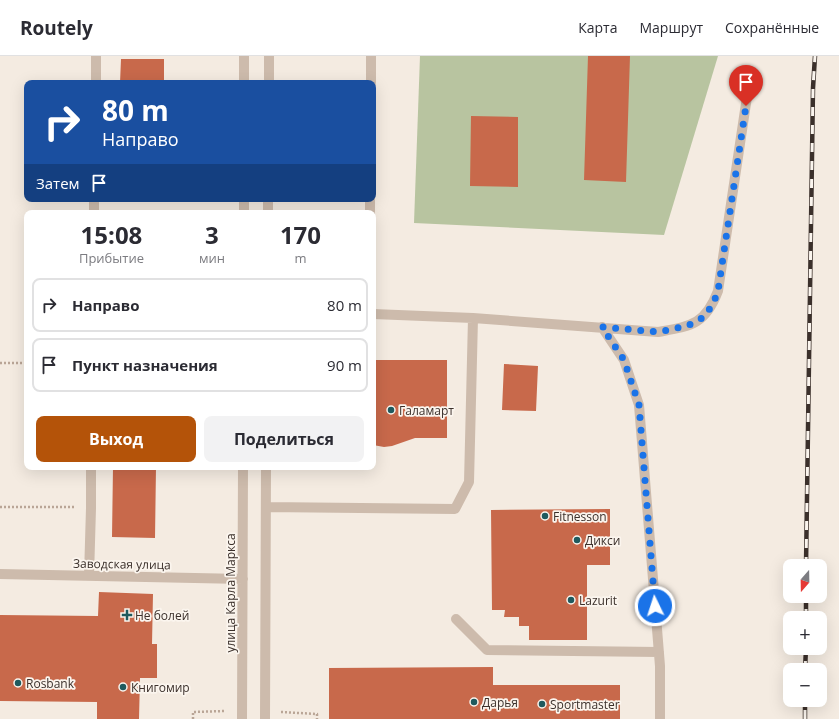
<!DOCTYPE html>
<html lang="ru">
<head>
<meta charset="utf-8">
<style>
	:root { --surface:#fff; --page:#f2f2f3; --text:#2b2b33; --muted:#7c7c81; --line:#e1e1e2; --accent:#b45309 }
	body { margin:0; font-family:"Open Sans",sans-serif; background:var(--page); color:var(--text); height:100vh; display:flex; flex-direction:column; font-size:15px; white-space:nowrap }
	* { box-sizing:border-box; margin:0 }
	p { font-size:13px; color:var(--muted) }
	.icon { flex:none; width:22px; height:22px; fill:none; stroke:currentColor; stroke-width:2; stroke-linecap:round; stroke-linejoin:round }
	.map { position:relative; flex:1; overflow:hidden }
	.drawer { position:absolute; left:24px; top:154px; width:352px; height:260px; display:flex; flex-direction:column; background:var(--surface); border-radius:8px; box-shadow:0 4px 16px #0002 }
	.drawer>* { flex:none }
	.hud { position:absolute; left:24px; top:24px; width:352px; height:122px; border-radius:8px; box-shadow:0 4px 16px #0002; background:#1a4fa0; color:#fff; overflow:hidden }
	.needle { width:26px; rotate:200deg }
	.buttons { position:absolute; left:783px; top:503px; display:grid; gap:8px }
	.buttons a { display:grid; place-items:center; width:44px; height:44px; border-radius:8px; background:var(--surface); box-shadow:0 4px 16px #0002; font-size:20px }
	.pin { position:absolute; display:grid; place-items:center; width:34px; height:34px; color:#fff; margin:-41px -17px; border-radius:50% 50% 50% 0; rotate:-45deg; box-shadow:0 0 4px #0007 }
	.pin .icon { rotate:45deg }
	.me { position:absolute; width:44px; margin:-22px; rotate:356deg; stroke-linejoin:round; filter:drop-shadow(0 0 3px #0008) }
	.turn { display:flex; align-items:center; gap:14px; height:84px; padding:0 12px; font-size:18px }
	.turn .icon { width:52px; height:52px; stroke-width:2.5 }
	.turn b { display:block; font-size:28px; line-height:34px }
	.then { display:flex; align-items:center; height:38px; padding:0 12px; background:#0003; gap:8px; font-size:15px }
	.eta { display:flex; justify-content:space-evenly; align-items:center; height:68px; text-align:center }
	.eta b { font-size:24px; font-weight:700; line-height:28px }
	.cta { display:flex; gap:8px; margin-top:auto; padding:8px 12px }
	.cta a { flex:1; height:46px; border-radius:8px; background:var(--accent); color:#fff; font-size:16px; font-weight:700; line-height:46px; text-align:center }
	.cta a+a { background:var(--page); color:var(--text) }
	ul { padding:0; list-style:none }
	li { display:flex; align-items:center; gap:12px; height:54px; margin:0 8px 6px; padding:0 4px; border:2px solid var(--line); border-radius:8px }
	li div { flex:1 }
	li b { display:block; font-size:15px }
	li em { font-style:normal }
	header { display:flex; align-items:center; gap:24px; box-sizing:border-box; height:56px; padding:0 20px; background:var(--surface); border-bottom:1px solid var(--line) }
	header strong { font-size:19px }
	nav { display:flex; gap:22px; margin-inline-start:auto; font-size:14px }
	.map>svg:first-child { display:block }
	.green { fill:#b8c4a0 }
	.building { fill:#c8694b }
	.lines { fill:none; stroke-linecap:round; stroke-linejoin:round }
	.path { stroke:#b9a596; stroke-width:2.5; stroke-dasharray:2 2; stroke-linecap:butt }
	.minor { stroke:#cdbbac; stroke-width:10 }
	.rail-casing { stroke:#3b302b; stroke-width:4.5 }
	.rail { stroke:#fbf5ee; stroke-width:3; stroke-dasharray:9; stroke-linecap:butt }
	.route { stroke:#1a73e8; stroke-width:7; stroke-dasharray:0 12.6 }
	.poi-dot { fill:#1f5a5e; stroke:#fbf5ee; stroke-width:1.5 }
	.labels { text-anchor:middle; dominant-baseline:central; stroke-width:3.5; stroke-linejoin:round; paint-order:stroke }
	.poi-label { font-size:12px; fill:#3b302b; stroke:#fbf5ee; text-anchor:start }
	.street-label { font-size:12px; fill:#3b302b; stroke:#fbf5ee }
</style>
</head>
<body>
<header>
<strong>Routely</strong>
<nav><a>Карта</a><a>Маршрут</a><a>Сохранённые</a></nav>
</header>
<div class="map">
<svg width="839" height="663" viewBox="0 0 839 663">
	<rect width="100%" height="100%" fill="#f4ebe1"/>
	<!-- green -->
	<path class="green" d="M420 0H718L664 179 414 167Z"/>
	<!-- building -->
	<path class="building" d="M588 0H630L626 126 584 124Z
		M121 3H164V27H120Z
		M471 60 518 61V131L470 130Z
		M373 304H447V382H415L392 390 384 391 373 389Z
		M504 308 538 310 536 355 502 354Z
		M113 411H156L155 482 112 481Z
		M610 453V509H587V584H529V570H519V561H504L505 554H492L491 454Z
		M99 536 153 538 152 588H157V622H140L139 663H97V646L0 645V559L98 560Z
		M493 611V629H620V663H329V612Z"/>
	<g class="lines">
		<!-- path -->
		<path class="path" d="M0 307H27
			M0 451H75
			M281 656 317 658V663
			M193 663V656L226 655"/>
		<!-- minor -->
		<path class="minor" d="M244 0V27
			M96 27V0
			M269 27V0
			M371 27V0
			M94 157V143
			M244 157V143
			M268 157V143
			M370 157V143
			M373 258 473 262 658 276C691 270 705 269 718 235L748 34
			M602 271 624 304 639 349 660 610V663
			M266 451 455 453 469 426 473 262
			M0 518 243 523
			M89 520 91 452V411
			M456 563 487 594 659 596
			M242 663 243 411
			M265 663 266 411"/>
		<defs>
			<path id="rail" d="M806 510 813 32 815 0
				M806 562V540
				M805 614 806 592
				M805 663V644"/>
		</defs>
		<!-- rail casing -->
		<use href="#rail" class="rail-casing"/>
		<!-- rail -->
		<use href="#rail" class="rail"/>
	</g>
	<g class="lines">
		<!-- route -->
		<path class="route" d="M655 550 639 349 624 304 602 271 658 276 687 270 704 261 713 248 718 235 746 50"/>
	</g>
	<!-- markers -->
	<g class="poi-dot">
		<circle cx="391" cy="354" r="4"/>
		<circle cx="545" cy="460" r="4"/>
		<circle cx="577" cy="484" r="4"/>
		<circle cx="571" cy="544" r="4"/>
		<path d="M125 553h4v4h4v4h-4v4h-4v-4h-4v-4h4z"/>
		<circle cx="18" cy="627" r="4"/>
		<circle cx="123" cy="631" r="4"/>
		<circle cx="474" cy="646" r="4"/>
		<circle cx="542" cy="648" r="4"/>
	</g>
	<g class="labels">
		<!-- poi labels -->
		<g class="poi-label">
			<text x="399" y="354">Галамарт</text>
			<text x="553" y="460">Fitnesson</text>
			<text x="585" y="484">Дикси</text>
			<text x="579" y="544">Lazurit</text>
			<text x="135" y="559">Не болей</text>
			<text x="26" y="627">Rosbank</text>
			<text x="131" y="631">Книгомир</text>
			<text x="482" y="646">Дарья</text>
			<text x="550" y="648">Sportmaster</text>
		</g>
		<!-- street labels -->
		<g class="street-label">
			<text transform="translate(122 508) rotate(1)">Заводская улица</text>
			<text transform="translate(230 537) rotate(-90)">улица Карла Маркса</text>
		</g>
	</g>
</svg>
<div class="buttons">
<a><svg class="needle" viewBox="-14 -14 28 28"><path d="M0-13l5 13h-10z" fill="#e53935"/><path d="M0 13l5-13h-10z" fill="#7c7c81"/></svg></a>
<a>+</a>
<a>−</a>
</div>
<div class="pin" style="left:746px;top:50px;background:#d93025"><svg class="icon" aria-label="arrive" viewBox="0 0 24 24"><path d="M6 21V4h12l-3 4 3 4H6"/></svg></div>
<svg class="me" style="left:655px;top:550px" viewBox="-20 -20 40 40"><circle r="17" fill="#1a73e8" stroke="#fff" stroke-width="3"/><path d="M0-11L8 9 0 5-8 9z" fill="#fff"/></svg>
<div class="hud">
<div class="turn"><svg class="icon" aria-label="right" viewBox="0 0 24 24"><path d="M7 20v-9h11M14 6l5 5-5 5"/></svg><div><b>80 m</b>Направо</div></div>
<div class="then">Затем<svg class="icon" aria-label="arrive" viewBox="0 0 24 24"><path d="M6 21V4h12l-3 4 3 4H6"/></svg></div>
</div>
<section class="drawer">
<div class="eta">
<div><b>15:08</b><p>Прибытие</p></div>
<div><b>3</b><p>мин</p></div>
<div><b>170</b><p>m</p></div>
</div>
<ul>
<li><svg class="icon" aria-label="right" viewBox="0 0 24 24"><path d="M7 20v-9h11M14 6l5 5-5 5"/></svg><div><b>Направо</b></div><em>80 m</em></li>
<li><svg class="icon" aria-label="arrive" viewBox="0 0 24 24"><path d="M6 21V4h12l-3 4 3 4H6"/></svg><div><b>Пункт назначения</b></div><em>90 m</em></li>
</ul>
<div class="cta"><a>Выход</a><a>Поделиться</a></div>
</section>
</div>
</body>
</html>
